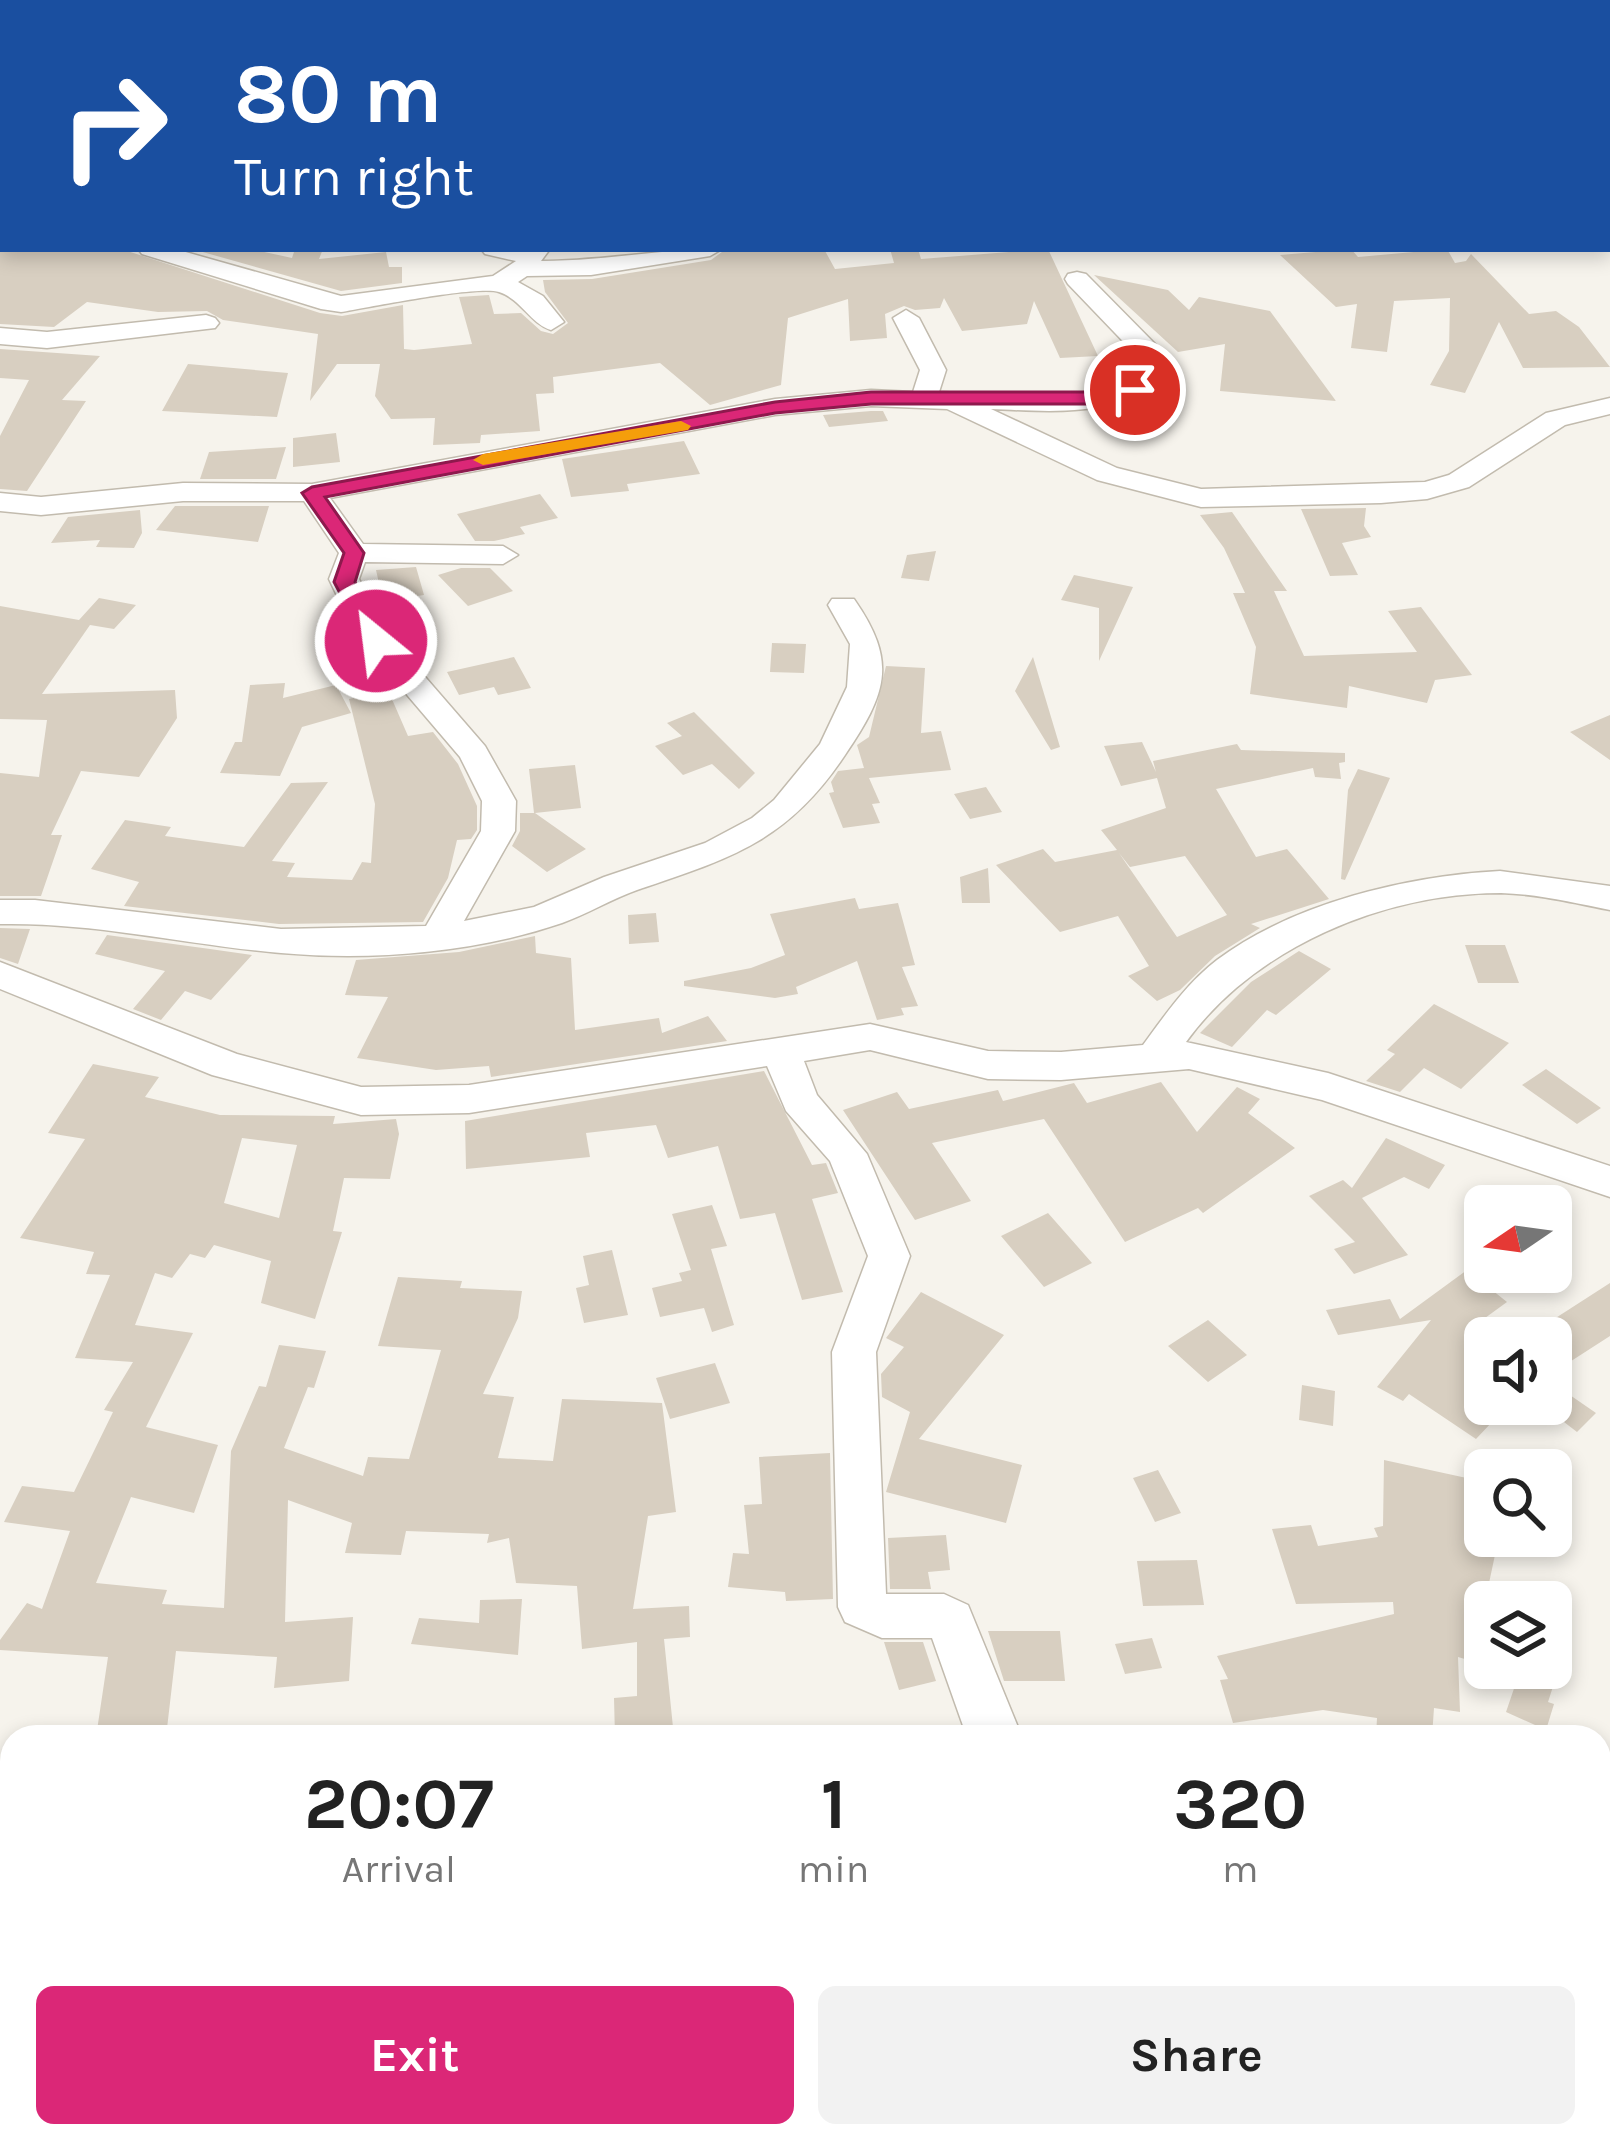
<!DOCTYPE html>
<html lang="en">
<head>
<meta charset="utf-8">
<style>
	:root { --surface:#fff; --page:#f2f2f2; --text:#222; --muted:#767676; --accent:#db2777 }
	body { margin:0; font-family:Karla,sans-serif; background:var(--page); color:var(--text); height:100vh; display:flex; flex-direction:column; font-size:45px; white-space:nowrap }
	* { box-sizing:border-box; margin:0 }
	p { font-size:39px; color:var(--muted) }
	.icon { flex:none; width:66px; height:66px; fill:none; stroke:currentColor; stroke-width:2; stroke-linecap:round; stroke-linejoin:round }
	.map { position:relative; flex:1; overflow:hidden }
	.details { position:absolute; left:0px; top:1725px; width:1611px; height:423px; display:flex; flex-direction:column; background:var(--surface); border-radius:36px 36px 0 0; box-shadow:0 6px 18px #0003 }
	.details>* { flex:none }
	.top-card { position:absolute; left:0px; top:0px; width:1611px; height:252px; box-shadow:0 6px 18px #0003; background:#1a4fa0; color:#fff; overflow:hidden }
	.needle { width:78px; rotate:257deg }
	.tools { position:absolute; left:1464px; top:1185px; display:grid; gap:24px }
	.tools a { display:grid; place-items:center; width:108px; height:108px; border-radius:18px; background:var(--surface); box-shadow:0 6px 18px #0003; font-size:60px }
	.pin { position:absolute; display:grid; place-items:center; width:102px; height:102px; color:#fff; margin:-51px; border:6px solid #fff; border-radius:50%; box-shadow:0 3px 12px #0007 }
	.me { position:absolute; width:132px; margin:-66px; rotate:331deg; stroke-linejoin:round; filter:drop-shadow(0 0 9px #0008) }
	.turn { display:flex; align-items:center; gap:42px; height:252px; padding:0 36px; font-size:54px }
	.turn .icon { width:156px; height:156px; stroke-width:2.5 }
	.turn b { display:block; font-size:84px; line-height:102px }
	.eta { display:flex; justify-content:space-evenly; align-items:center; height:204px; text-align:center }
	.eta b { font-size:72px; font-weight:700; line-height:84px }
	.primary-button { display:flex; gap:24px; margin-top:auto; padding:24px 36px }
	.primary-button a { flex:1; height:138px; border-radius:18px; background:var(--accent); color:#fff; font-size:48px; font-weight:700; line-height:138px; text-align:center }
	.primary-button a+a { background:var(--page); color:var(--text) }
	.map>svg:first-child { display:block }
	.building { fill:#d8cfc1; fill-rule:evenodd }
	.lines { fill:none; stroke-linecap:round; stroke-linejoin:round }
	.street-casing { stroke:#c2bbae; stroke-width:3 }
	.street { fill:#fff; fill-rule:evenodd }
	.route { fill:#db2777; stroke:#8e194d; stroke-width:3 }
	.slow { fill:#f59e0b }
</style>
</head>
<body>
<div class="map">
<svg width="1610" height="2147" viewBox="0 0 1610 2147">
	<rect width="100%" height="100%" fill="#f6f3ec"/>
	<!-- building -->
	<path class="building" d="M121 249 320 313 342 316 403 305 404 349 414 350 472 344 459 297 489 295 494 314 521 313 541 331 553 334 568 323 545 292 543 280 592 279 711 260 726 249H824L835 269 894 263 890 249H918L921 259 1048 249 1098 356 1060 358 1034 301 1027 324 962 331 944 298 940 308 915 310 904 306 885 314 887 338 850 341 848 299 788 318 781 385 710 405 660 363 553 377 554 393 536 394 540 431 481 435 480 443 433 445 435 418 391 419 375 396 380 364H337L310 401 318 334 223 320 207 311 158 312 87 302 54 327 0 324V252Z
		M192 249H251L292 258 295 249H323L319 259 386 252 389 267H402V283L341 291Z
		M1351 249 1358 257 1447 249 1455 263 1466 261 1471 254 1529 314 1556 311 1579 327 1610 367 1523 368 1499 322 1465 393 1430 385 1449 351 1450 298 1394 301 1387 352 1351 348 1357 304 1336 307 1280 255Z
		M1094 275 1168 290 1189 310 1199 297 1270 311 1336 401 1220 391 1225 344 1178 352Z
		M0 349 100 356 62 400 86 401 27 491 0 489V436L29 380 0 378Z
		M188 364 288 373 277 417 162 411Z
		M871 411H883L888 421 829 427 823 415Z
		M336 433 340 462 293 467V438Z
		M684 441 700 474 627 484 629 491 571 497 562 459Z
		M286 447 276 479H200L209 452Z
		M540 494 558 518 520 527 525 534 494 541H475L457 514Z
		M175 506H269L258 542 156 530Z
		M1366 508 1364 526 1371 537 1342 543 1358 575 1330 576 1301 509Z
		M140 510 142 533 134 548 96 547 100 540 51 543 68 517Z
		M1232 512 1287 591H1274L1304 656 1417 652 1388 611 1421 607 1472 675 1435 680 1427 703 1349 686 1347 708 1250 694 1256 647 1233 593H1245L1224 548 1200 515Z
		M936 551 929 581 901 578 907 555Z
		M416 567 424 595 383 601 376 570Z
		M461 568H490L513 591 468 606 438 575Z
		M1074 575 1133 587 1099 661V608L1061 600Z
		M99 598 136 605 114 629 90 625 42 694 175 690 177 718 139 777 81 771 51 835H62L41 896H0V773L39 777 47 720 0 719V606L79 620Z
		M772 643 806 644 804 673 770 672Z
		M514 657 531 688 498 695 494 687 459 695 447 672Z
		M1033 657 1060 747 1051 750 1015 691Z
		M886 666 925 668 921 733 941 731 951 770 869 778 880 803 872 804 880 823 843 828 829 793 834 792 831 782 838 771 864 768 857 745 869 737Z
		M285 683 283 698 336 685 351 713 302 727 280 776 220 773 235 742H242L250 685Z
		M388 690 408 736 433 732 458 764 477 806V830L471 839 457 840 448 878 423 922 279 924 124 906 139 882 91 869 125 820 171 827 165 836 244 847 291 783 328 782 272 861 295 863 287 877 352 880 362 862 371 863 375 804 349 699Z
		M694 712 755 773 739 789 712 764 683 775 655 746 682 736 667 723Z
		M1610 715V760L1570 732Z
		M1142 742 1156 772 1153 761 1237 744 1241 750 1345 753V762L1339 763 1341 779 1315 777 1313 768 1216 789 1256 857 1287 849 1329 899 1251 924 1260 928 1215 956 1180 990 1157 1001 1128 976 1149 966 1118 916 1060 932 996 865 1043 849 1055 862 1117 850 1101 830 1166 808 1157 778 1121 786 1104 746ZM1119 853 1130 867 1185 856 1227 915 1177 937Z
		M575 765 581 808 535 813 586 849 547 872 512 846 520 831V813H534L529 769Z
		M1358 769 1390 778 1345 880 1341 879 1348 790Z
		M986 787 1002 812 970 819 954 794Z
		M988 868 990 903H962L960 877Z
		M855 898 859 909 898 903 915 965 902 967 918 1006 901 1008 904 1015 877 1020 857 961 796 987 798 994 775 998 684 986V981L751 968 785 955 770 914Z
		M656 913 659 942 629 944 628 915Z
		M0 928 30 929 18 964 0 958Z
		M107 935 210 949 252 955 211 1000 185 991 161 1020 133 1009 165 971 95 954Z
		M535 936 536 953 571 958 575 1030 659 1018 662 1033 708 1016 727 1041 491 1077 489 1066 436 1070 357 1058 388 997 345 995 356 960 459 952Z
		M1465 945H1505L1519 983H1478Z
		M1299 951 1331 969 1276 1015 1267 1010 1232 1047 1200 1033 1251 982Z
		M1434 1004 1509 1043 1461 1089 1424 1068 1400 1092 1366 1081 1395 1054 1387 1050Z
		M93 1064 159 1077 145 1097 220 1115 335 1116 333 1124 396 1119 399 1134 390 1179 344 1178 333 1231 342 1232 315 1319 261 1303 271 1261 214 1245 205 1258 190 1254 172 1278 155 1273 135 1325 193 1333 146 1427 218 1445 194 1513 131 1497 96 1583 167 1590 162 1604 224 1608 231 1451 259 1386 266 1387 279 1345 326 1351 314 1388 308 1387 284 1448 363 1476 368 1457 409 1459 441 1350 378 1346 398 1277 462 1281 460 1288 522 1291 518 1318 483 1394 514 1397 498 1458 553 1461 562 1399 662 1403 676 1512 648 1516 633 1609 689 1606 690 1637 664 1639 674 1737H615L614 1698 637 1696V1642L582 1649 577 1586 516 1583 509 1538 487 1543 489 1534 406 1531 401 1555 345 1553 352 1523 288 1500 285 1622 353 1617 349 1681 274 1688 277 1657 176 1651 166 1737H96L108 1657 0 1650V1640L27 1603 42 1609 70 1531 4 1522 22 1486 74 1492 113 1412 104 1410 133 1362 75 1358 110 1275 86 1274 94 1252 20 1238 85 1139 48 1133ZM242 1138 297 1145 279 1218 224 1203Z
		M1546 1069 1601 1108 1577 1124 1522 1085Z
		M764 1071 812 1165 826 1163 838 1193 812 1199 843 1292 802 1300 775 1213 740 1219 718 1146 668 1158 656 1125 586 1133 590 1157 466 1169 465 1121Z
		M1161 1082 1197 1132 1237 1087 1260 1099 1248 1113 1295 1148 1203 1213 1198 1208 1125 1242 1044 1119 932 1143 971 1201 915 1220 843 1110 897 1092 909 1109 998 1090 1003 1101 1074 1083 1087 1103Z
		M1386 1138 1445 1165 1429 1189 1404 1177 1362 1198 1408 1255 1354 1274 1334 1249 1355 1242 1309 1196 1343 1180 1352 1188Z
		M712 1205 727 1246 711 1249 734 1325 712 1332 704 1308 660 1317 652 1288 682 1281 679 1273 691 1270 672 1214Z
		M1048 1213 1092 1263 1044 1287 1001 1236Z
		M612 1250 628 1315 584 1323 576 1288 589 1285 583 1256Z
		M1467 1270 1507 1302 1485 1318V1404H1509L1476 1439 1409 1394 1403 1401 1377 1387 1431 1320 1338 1335 1326 1310 1390 1299 1400 1319Z
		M1610 1283V1336L1551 1374V1321Z
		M921 1292 1004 1335 919 1439 1022 1465 1006 1523 886 1492 910 1412 882 1397 881 1374 904 1347 886 1338Z
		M1208 1320 1247 1355 1208 1382 1168 1346Z
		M715 1363 730 1403 670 1419 656 1378Z
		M1551 1382 1596 1413 1577 1432 1551 1412Z
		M1302 1385 1335 1391 1333 1426 1299 1420Z
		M830 1453 833 1599 786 1601 785 1592 728 1587 733 1553 749 1554 744 1505 762 1504 759 1457Z
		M1384 1460 1485 1482V1536H1499L1485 1602V1665L1458 1657 1460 1712 1434 1708 1432 1737H1376L1377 1718 1323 1710 1233 1723 1220 1680 1228 1679 1217 1656 1394 1614 1393 1602 1296 1604 1272 1529 1311 1525 1318 1546 1378 1537 1374 1528 1383 1526Z
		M1158 1470 1181 1513 1155 1522 1133 1478Z
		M946 1535 950 1570 928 1572 931 1589H890L888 1538Z
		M1197 1560 1204 1605 1143 1606 1137 1561Z
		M522 1599 518 1655 411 1644 419 1618 479 1623 480 1600Z
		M988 1631H1060L1065 1681H1004Z
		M1152 1638 1162 1668 1125 1674 1115 1644Z
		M884 1642H923L936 1681 899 1690Z
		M1521 1668H1559L1548 1702 1554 1704 1546 1730 1506 1712Z"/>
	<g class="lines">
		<defs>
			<path id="street" d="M13 0H50L11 3Z
				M0 63 3 64V77L0 76Z
				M1608 114H1610V128H1608Z
				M3 117V131L0 132V118Z
				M0 211H3V225H0Z
				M1608 211H1610V225H1608Z
				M138 249H175L341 296 493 276 516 261 485 254 481 249H550L541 261C602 261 661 249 722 249L710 256 591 275 527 276 518 282 543 296 564 322 551 330C531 324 521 299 499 292 478 285 370 307 341 312L321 309 142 254Z
				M1077 272 1086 274 1161 350 1168 370C1129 420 1048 411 991 409L1117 468 1201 489 1425 482 1449 475 1546 413 1610 398V414L1565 425 1469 487 1427 499 1381 503 1201 507 1097 480 947 409 871 406 775 415 330 498 363 544 503 546 518 555 503 564 365 562 359 579 381 626 485 746 516 801 515 831 464 921 534 907 604 877 705 843 752 818 774 800 820 744 847 687 850 644 828 605 832 599H854C898 662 887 693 845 755 787 842 731 858 637 890 611 899 588 914 562 923 475 953 372 961 281 953 187 945 95 922 0 924V900H35L281 929 426 926 481 831 482 801 460 757 356 635 329 579 339 553 304 501H183L41 515 0 511V493L41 497 183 483 312 484 775 399 871 390 913 392 920 370 893 318 906 310 919 318 946 370 939 392C993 394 1100 408 1142 368L1139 358 1068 284 1065 279 1068 274Z
				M206 315 215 318 219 323 215 328 47 348 0 344V328L47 332Z
				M1500 871 1610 886V910C1574 903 1537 894 1501 893 1384 893 1255 947 1186 1042L1328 1073 1610 1166V1197L1322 1100 1189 1069 1061 1080 988 1079 870 1050 804 1061 817 1095 867 1154 910 1256 876 1352 886 1594H944L968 1605 1022 1737H967L932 1638H882L845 1622 838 1607 832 1352 868 1256 830 1161 786 1111 767 1066 469 1113 361 1115 212 1075 0 989V962L237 1054 361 1087 469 1085 870 1024 988 1051 1061 1052 1143 1045C1165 1015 1187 983 1217 960 1293 903 1407 876 1500 871Z"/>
		</defs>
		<!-- street casing -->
		<use href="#street" class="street-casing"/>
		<!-- street -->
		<use href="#street" class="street"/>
	</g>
	<!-- route -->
	<path class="route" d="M1135 385 1141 386V394L1107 404H871L775 413 325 497 364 553 355 582 387 641 376 648 365 641 334 582 344 553 302 493 312 487 775 402 871 392H1106Z"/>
	<!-- slow -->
	<path class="slow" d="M681 421 691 426 688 430 483 465 473 460 483 454Z"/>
</svg>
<div class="tools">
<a><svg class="needle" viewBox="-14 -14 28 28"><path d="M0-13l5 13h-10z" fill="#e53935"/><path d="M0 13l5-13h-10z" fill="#767676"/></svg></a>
<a><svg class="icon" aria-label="sound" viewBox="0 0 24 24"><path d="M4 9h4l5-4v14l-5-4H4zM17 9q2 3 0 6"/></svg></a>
<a><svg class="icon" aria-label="search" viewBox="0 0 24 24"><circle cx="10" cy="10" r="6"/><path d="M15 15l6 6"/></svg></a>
<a><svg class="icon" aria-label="layers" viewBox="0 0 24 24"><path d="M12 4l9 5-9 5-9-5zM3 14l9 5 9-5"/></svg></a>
</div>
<div class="pin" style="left:1135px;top:390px;background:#d93025"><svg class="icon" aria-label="arrive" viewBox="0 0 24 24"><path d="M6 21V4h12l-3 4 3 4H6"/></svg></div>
<svg class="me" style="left:376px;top:641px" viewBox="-20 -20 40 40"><circle r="17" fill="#db2777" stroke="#fff" stroke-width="3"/><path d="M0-11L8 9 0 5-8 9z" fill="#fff"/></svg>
<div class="top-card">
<div class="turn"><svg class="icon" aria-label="right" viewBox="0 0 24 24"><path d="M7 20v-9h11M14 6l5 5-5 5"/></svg><div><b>80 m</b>Turn right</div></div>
</div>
<section class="details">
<div class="eta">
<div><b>20:07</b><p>Arrival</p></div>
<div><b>1</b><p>min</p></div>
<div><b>320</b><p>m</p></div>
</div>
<div class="primary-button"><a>Exit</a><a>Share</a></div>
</section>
</div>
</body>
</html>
